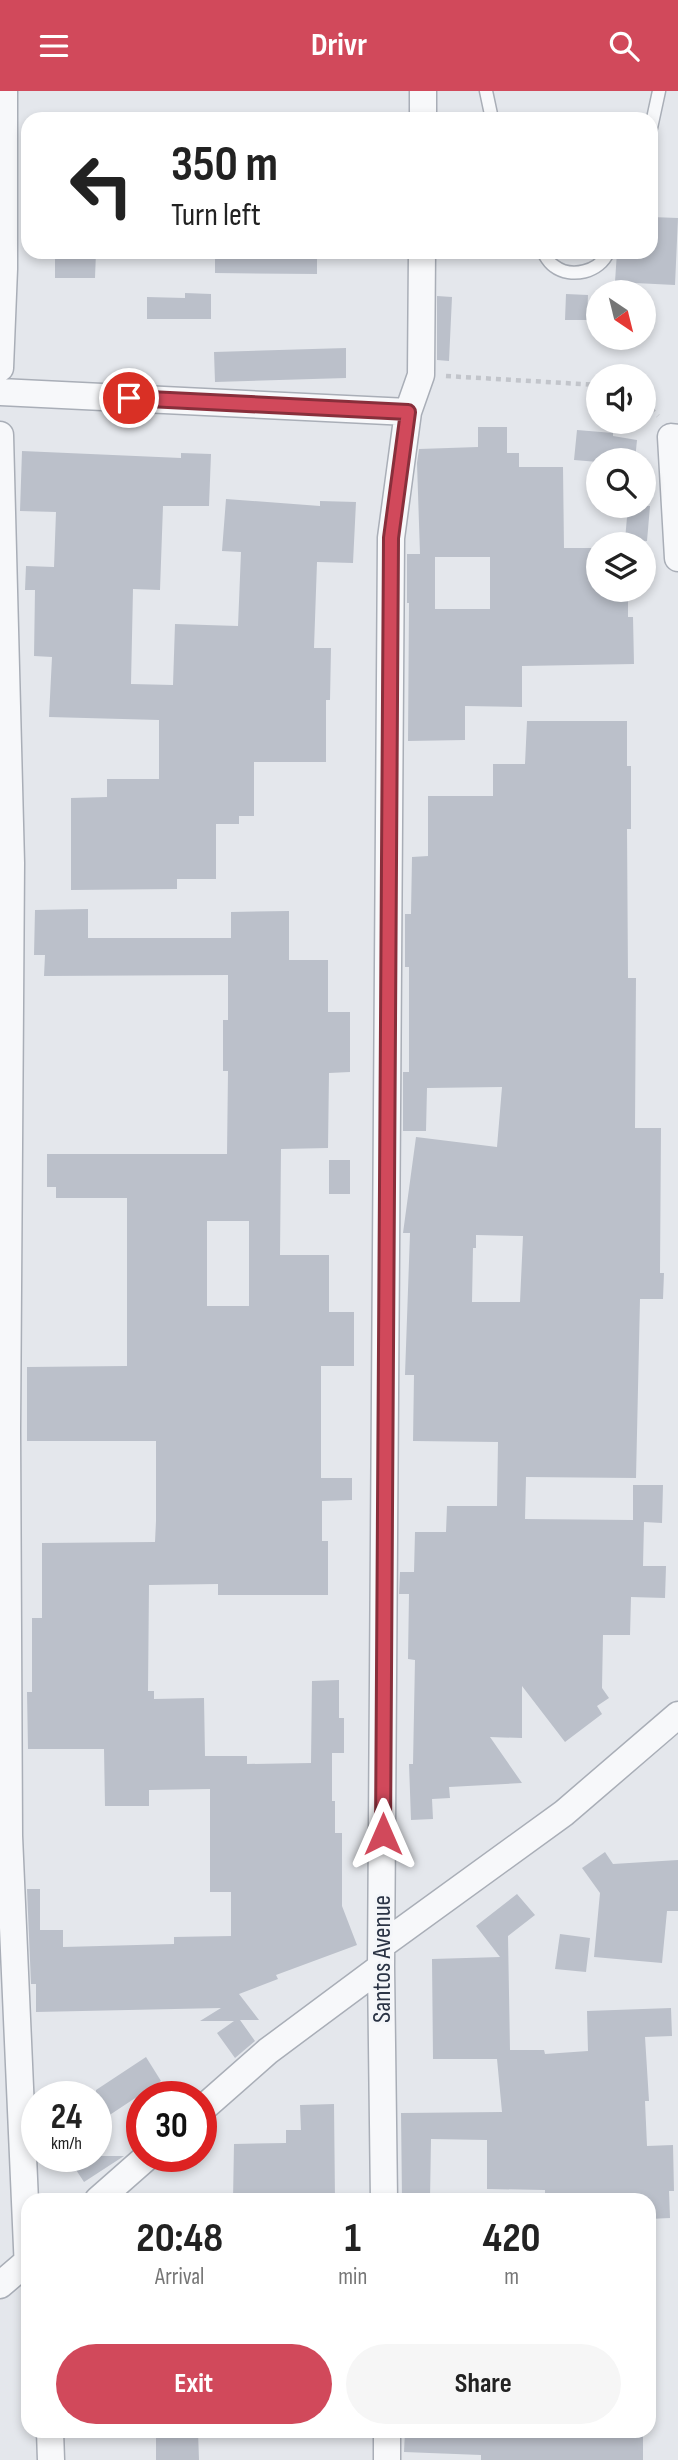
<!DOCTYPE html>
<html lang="en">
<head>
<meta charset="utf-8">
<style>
	:root { --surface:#fff; --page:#f6f6f6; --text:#222; --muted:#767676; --accent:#d1495b }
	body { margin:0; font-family:"Sofia Sans Condensed",sans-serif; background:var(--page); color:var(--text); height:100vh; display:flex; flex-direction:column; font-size:26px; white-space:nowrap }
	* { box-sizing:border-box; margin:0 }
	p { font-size:23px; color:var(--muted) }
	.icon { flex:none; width:38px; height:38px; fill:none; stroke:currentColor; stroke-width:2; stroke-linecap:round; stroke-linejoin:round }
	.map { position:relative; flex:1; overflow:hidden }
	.sheet { position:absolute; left:21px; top:2102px; width:635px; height:245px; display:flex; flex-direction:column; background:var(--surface); border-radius:21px; box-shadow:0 4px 10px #0003 }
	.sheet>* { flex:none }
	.top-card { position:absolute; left:21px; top:21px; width:637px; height:147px; border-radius:21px; box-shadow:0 4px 10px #0003; background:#fff; color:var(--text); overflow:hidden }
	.needle { width:46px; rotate:145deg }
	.controls { position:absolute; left:586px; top:189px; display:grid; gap:14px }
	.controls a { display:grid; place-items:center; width:70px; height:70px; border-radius:50%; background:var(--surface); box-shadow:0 4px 10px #0003; font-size:35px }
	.speed { position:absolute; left:21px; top:1990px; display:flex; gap:14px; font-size:35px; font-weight:700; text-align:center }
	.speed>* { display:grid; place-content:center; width:91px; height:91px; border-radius:50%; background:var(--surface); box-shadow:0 4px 10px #0003; line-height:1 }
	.speed small { font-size:18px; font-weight:400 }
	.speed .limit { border:10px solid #d22; background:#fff; color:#111 }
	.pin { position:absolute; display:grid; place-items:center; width:60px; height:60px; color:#fff; margin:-30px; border:4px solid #fff; border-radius:50%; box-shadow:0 2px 7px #0007 }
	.me { position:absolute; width:77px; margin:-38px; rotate:0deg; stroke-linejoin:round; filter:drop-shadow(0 0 5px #0008) }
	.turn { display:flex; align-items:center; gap:24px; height:147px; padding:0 35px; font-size:32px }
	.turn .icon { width:91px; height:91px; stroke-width:2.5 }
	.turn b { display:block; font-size:49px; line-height:60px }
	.eta { display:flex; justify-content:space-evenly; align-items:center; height:119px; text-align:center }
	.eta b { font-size:42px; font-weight:700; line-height:49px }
	.button { display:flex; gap:14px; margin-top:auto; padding:14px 35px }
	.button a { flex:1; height:80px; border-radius:42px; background:var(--accent); color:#fff; font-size:28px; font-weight:700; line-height:80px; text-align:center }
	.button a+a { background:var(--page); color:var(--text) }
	header { display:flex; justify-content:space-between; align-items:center; height:91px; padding:0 35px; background:var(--accent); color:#fff; font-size:32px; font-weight:700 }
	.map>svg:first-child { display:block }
	.building { fill:#bbc0ca; fill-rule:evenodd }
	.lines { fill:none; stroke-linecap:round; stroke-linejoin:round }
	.lane-casing { stroke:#a9aeb7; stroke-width:15 }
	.street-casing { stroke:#a9aeb7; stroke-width:29 }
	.path { stroke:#c2c5cb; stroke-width:4.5; stroke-dasharray:5 5; stroke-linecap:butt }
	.lane { stroke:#f7f8fa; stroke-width:12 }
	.street { stroke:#f7f8fa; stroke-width:26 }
	.route-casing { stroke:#882f3b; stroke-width:18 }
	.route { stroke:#d1495b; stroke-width:12 }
	.labels { text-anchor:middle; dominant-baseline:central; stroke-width:6; stroke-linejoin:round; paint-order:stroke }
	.street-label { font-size:26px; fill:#2b3445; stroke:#f4f6f9 }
</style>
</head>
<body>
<header><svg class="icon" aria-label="menu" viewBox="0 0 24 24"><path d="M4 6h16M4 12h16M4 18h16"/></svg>Drivr<svg class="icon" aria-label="search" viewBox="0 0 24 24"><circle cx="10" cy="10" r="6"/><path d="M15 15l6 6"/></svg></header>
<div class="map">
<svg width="678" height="2369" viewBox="0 0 678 2369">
	<rect width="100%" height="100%" fill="#e4e7ec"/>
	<!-- building -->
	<path class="building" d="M651 126 678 127 675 194 615 191 617 161H651Z
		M55 161H96L95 187H55Z
		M215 161H317V183L215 182Z
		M185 202 211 203V228H147V206L185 207Z
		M566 203 588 204 587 229H565Z
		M437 205 452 206 449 270 437 269Z
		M346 257V287L215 291 214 261Z
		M478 336H507V362H519V376H563L564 457H598V499H628V526H633L634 573 522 575V616L465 615V649L408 650 409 512H407V463H420L417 372 419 358 478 356ZM435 466H490V518H435Z
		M577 339 613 342V345L637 349 635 369H598V371L574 369Z
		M22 360 181 367V362L211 363 209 415H163L160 499 133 498 131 593 173 594 175 533 238 535 241 461 222 460 226 408 320 415V410L356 411 353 472 317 471 314 557H331L330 609H326V671H254V725H239V733H216V788H177V798L71 799V707L107 706V688H159V629L49 626 52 566 34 565 35 499H25L26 475 54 476 56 421 20 420Z
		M628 415H650L647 450 625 449Z
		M527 630H627V675H631V738H627L628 887H636L635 1037H661L660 1182H664L663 1208H640L636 1387 526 1386 525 1428 633 1429V1394H663L662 1432 644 1431 643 1475H666L665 1507 631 1506 630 1544H603L602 1597 609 1607 597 1615 602 1623 565 1651 522 1595V1647L490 1646 522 1692 449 1696 450 1707 432 1708 433 1728 411 1729 409 1673H413L415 1569 408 1568 409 1503H399L400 1481H414L415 1441H446L447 1415H497L498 1351 413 1350 414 1284H405L410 1142H403L416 1046 497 1056 502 996 427 997 426 1040H403V981H409V876H405V823H411L412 766 428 765V705H493V673H525ZM476 1144 523 1145 520 1211H472L473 1157H476Z
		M88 818V847H231V821L289 820V869H328V921H350V981L329 982 328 1057 281 1058 280 1164H329V1221H354V1275H321V1387H352V1409L322 1410V1450H328V1504H218V1493L149 1494 148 1600H154V1608L204 1607 205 1665H247V1673L311 1672 312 1590 339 1589V1627H344V1662H332V1710H335V1742H342V1815L357 1854 276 1884 278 1888 239 1903 259 1929H240L255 1950 235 1967 217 1942 234 1930H200L221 1917 36 1921V1893H31L27 1798H40V1839H63V1856L174 1853V1846L231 1845V1801H210V1698L149 1699V1715H105L104 1658H28L27 1601H32V1527H42V1452L155 1451 156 1430V1350H27V1276L127 1275V1107H56V1096H47V1063H227L228 980H223V929H228V884L44 885 45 864H34L35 819ZM207 1130H249V1215H207Z
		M329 1069H350V1103H329Z
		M605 1761 613 1773 678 1769V1820H667L662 1872 594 1866 600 1802 582 1777Z
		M517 1803 535 1824 508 1845 510 1959H544L545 1963 588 1960 587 1920 671 1917 672 1945 645 1946 649 2010H645L647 2055 673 2054 674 2100H669L670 2127 649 2128V2109H545V2099L487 2098V2049L431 2048 430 2109H402L401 2022 502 2021 497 1968H433L432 1868 500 1866 476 1835Z
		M560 1843 590 1847 586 1881 555 1878Z
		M146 1966 161 1990 96 2033V1999Z
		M334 2013 335 2109H233L234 2053 286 2052V2039H301L300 2014Z
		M67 2065H124L84 2091Z
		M156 2340H198L199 2369H156Z
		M405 2340H643V2369H481V2364L404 2361Z"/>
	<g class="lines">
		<defs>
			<path id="lane" d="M486 0 492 28
				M651 37 659 0
				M543 161C546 166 549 172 554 175 571 188 600 181 608 161"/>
			<path id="street" d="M423 28V0
				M0 277 4 178V0
				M0 301 408 321
				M0 344 11 772 7 1339 9 1745 28 2179
				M678 347 671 346 678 467
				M382 1854 564 1722 678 1624
				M201 2019 268 1960 381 1876
				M98 2109 148 2065
				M384 2109 381 1876 391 447 408 321 421 284 422 161
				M0 2194 28 2170
				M50 2340 51 2369
				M387 2340V2369"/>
		</defs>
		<!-- lane casing -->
		<use href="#lane" class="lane-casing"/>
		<!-- street casing -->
		<use href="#street" class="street-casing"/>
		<!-- path -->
		<path class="path" d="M446 285 598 294
			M644 310 658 325"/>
		<!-- lane -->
		<use href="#lane" class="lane"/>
		<!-- street -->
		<use href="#street" class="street"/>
	</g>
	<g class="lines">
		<defs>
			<path id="route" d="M129 307 408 321 391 447 383 1743"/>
		</defs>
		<!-- route casing -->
		<use href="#route" class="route-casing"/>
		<!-- route -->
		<use href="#route" class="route"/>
	</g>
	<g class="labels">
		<!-- street labels -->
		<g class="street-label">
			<text transform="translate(382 1868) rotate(-90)">Santos Avenue</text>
		</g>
	</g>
</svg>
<div class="controls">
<a><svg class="needle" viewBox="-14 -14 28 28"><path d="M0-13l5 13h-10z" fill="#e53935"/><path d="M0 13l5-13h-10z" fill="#767676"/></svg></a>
<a><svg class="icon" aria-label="sound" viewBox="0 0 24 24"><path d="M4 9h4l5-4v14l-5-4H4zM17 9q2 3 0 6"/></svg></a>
<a><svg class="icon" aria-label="search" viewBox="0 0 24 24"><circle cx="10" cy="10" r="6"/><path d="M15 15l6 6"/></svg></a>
<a><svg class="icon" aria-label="layers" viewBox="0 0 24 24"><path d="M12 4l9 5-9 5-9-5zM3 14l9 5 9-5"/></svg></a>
</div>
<div class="speed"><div>24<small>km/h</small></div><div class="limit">30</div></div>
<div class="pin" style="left:129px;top:307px;background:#d93025"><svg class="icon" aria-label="arrive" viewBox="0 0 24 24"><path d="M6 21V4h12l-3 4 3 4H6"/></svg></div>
<svg class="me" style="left:383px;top:1743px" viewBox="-20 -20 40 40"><path d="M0-17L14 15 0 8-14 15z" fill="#d1495b" stroke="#fff" stroke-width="4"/></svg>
<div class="top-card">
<div class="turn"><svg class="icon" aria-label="left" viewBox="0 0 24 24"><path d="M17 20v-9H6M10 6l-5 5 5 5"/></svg><div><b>350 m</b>Turn left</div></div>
</div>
<section class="sheet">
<div class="eta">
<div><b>20:48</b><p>Arrival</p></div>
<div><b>1</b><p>min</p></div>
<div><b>420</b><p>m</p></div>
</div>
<div class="button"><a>Exit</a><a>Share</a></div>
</section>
</div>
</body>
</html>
